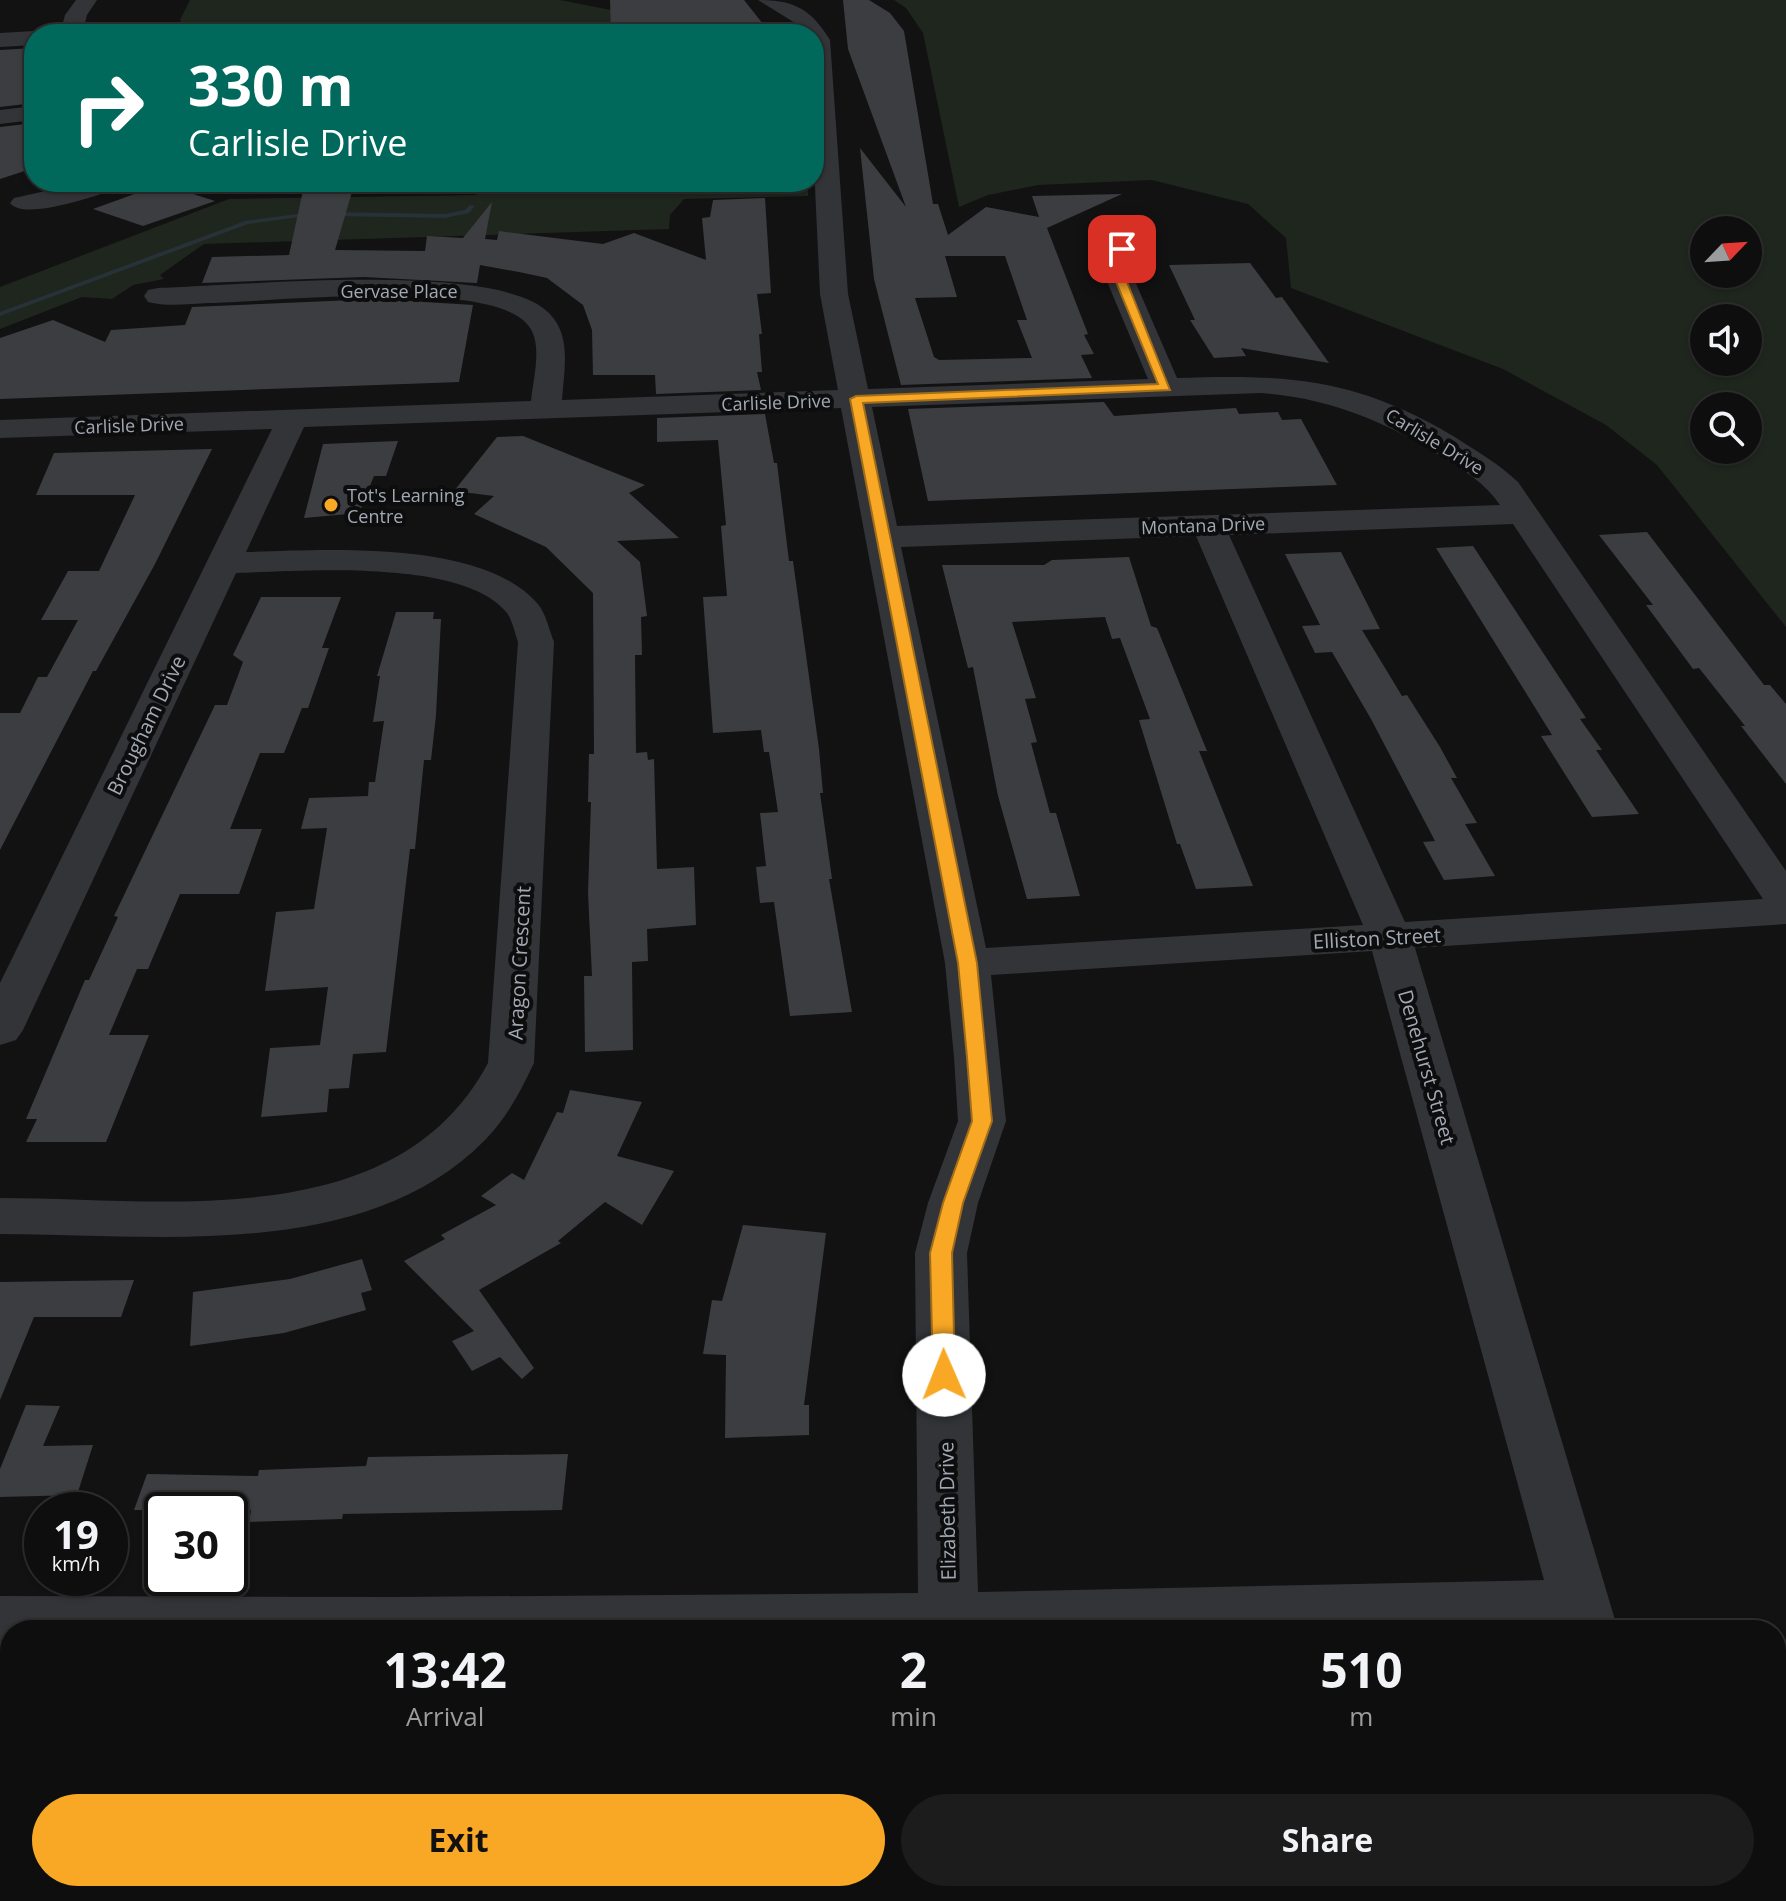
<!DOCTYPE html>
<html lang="en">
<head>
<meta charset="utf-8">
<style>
	:root { --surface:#0e0e0e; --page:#1c1c1c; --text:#f1f3f6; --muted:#9b9c9e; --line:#2e2e2e; --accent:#f8a825 }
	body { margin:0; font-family:"Open Sans",sans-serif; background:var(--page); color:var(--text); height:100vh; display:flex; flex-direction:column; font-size:30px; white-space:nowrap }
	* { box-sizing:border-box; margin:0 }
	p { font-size:26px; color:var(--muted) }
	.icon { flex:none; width:44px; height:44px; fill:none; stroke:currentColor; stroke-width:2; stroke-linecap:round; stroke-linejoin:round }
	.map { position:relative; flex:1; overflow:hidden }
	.details { position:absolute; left:0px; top:1620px; width:1786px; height:282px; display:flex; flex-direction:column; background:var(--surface); border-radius:32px 32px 0 0; box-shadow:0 2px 6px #0004,0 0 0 2px var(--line) }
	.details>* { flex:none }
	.hud { position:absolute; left:24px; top:24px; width:800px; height:168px; border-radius:32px; box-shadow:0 2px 6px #0004,0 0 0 2px var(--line); background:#00695c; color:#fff; overflow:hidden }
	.needle { width:52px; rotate:65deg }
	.fabs { position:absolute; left:1690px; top:216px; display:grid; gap:16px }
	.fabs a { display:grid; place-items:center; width:72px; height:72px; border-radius:50%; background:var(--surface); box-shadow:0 2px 6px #0004,0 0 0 2px var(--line); font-size:40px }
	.speed { position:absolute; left:24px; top:1492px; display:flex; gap:16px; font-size:40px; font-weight:700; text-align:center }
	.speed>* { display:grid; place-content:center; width:104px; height:104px; border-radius:50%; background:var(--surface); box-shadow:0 2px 6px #0004,0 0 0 2px var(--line); line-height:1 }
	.speed small { font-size:20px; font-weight:400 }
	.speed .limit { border:4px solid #111; border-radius:12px; background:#fff; color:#111 }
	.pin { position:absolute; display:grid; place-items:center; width:68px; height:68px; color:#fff; margin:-34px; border-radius:16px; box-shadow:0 4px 12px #0006 }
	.me { position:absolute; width:88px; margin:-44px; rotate:359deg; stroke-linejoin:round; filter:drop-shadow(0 0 6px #0008) }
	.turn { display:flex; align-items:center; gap:28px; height:168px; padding:0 32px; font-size:36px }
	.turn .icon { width:104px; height:104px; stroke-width:2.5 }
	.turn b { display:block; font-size:56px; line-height:68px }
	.eta { display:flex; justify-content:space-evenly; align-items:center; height:136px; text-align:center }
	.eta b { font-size:48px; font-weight:700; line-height:56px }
	.cta { display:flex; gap:16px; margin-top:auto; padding:16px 32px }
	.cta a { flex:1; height:92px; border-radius:48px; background:var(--accent); color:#111; font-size:32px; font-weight:700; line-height:92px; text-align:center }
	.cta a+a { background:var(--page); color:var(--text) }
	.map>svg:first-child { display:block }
	.green { fill:#1e261e; fill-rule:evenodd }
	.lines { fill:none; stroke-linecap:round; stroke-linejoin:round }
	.stream { fill:#283137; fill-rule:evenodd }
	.building { fill:#3c3d40; fill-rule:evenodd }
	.minor { fill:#333438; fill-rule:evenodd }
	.route { fill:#f8a825; stroke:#a16d18; stroke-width:2 }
	.poi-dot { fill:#f8a825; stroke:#0d0d0e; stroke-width:3 }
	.labels { text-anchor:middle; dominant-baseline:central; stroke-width:8; stroke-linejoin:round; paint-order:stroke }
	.far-street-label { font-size:18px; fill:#a2a9b4; stroke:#0d0d0e }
	.far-poi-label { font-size:18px; fill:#a2a9b4; stroke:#0d0d0e; text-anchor:start }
	.street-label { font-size:20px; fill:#a2a9b4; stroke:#0d0d0e }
</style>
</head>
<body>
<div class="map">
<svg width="1786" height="1901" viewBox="0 0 1786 1901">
	<rect width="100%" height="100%" fill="#121213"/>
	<!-- green -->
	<path class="green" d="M190 0H560L641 16 684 34H187L180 20Z
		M894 0H1786V627L1657 465 1606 425 1503 369 1291 288 1286 238 1248 204 1152 180 1038 185 988 195 959 207 923 33 906 8ZM1748 230V274H1704V230ZM1748 318V362H1704V318ZM1748 406V450H1704V406Z
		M480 182H505L503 192 808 187V196L684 199 670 215 669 229 204 244 160 275 164 279 133 285 112 299 82 297 0 329V287L229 199 476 195Z"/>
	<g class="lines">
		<!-- stream -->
		<path class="stream" d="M470 205 475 206 469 213 445 218 333 216 330 214 333 212 445 214 465 210Z
			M312 212 315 214 314 215 248 224 0 316V312L245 221Z"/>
	</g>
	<!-- building -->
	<path class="building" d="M610 0H744L771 34H611Z
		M843 0H869L890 13 904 31 933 204H938L948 235 986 207 1039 217 1032 196 1122 194 1047 228 1088 334 1084 335 1094 354 1081 355 1092 378 901 385 874 279 860 148 906 207 848 49ZM945 256H1005L1027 320H1017L1032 358 939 360 934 357 915 298 957 297Z
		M34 48V103L0 107V50Z
		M34 123V168L0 179V127Z
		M162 184 215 201 143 226 93 209Z
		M354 185 335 250 425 251 427 236 463 238 492 202 485 239 497 240 499 231 603 244 634 233 706 260 702 218 710 217 713 200 765 198 771 293 757 294 762 334H759L762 372H757L761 390 656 394 655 375H593L592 330 583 305 547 278 519 272 480 265 477 283 364 277 202 283 212 257 289 255 304 186Z
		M1250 263 1276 298 1282 297 1329 363 1241 348 1246 356 1214 358 1190 320H1195L1169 265Z
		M377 299 473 305 459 382 0 399V338L53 320 105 342 111 330 185 325 192 307Z
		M1104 402 1114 416 1236 408 1239 414 1278 412 1282 420 1301 419 1337 485 928 501 908 409Z
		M765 414 774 463H777L789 561H793L819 749 823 793H820L832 879H829L852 1012 790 1016 774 902 760 903 756 867 766 866 760 813 778 812 769 752H764L761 730 713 733 703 597 727 596 721 526 726 525 718 440 657 442V418Z
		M523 436 645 485 629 493 679 538 617 541 640 562 647 616 641 617 642 655H635L636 753 647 752 648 760 654 759 657 869 694 867 696 925 647 929 648 961 632 962 633 1050 585 1052 584 976H592L588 893 591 802H588L589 754H594L593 593 546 547 474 514 494 496 454 491 497 437Z
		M398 441 386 476H374L359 513 304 518 323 444Z
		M212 449 155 564 96 671H93L0 850V713H20L38 677H47L78 620H41L68 571H99L135 495H36L54 453Z
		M1647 532 1764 685H1770L1786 704V784L1741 726H1745L1699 668 1693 669 1646 605H1653L1599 535Z
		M1473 546 1586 718 1580 719 1602 750H1596L1639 814 1592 817 1541 736 1552 735 1436 548Z
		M1341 552 1380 629 1362 630 1402 696 1407 695 1440 747 1457 778H1451L1477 823 1465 824 1495 876 1444 880 1423 842 1435 841 1371 719 1332 652 1315 653 1302 626 1320 625 1285 554Z
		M1129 557 1151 626 1157 628 1207 751H1199L1253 886 1196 889 1180 844H1177L1139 720 1150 719 1120 638 1112 639 1105 617 1012 622 1036 698 1025 699 1037 742 1031 743 1050 813H1056L1080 896 1027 899 998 796 973 667 968 668 942 565H1044L1052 560Z
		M261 597H341L322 648H329L308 708H302L284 753H260L230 829H262L239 894H180L148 969H137L109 1035H149L106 1142H26L37 1119H26L85 980H89L118 917 114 916 215 705H227L243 662 233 655Z
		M396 612H434L433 619H441L436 715 431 760H424L415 849H410L386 1052 353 1054 349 1088 329 1089 327 1112 261 1117 270 1048 320 1045 328 987 265 991 276 912 314 909 327 828 301 829 309 798 368 796 369 782H375L384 721 373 722 380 676H377Z
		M570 1090 642 1102 617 1156 674 1171 642 1225 605 1202 558 1241 561 1243 479 1290 534 1368 522 1379 500 1357 472 1371 452 1341 474 1331 404 1261 445 1239 441 1235 496 1205 481 1196 512 1173 524 1180 557 1112 563 1113Z
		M743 1225 826 1233 804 1405H809V1435L725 1438 726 1355 703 1354 712 1300 722 1301Z
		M362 1259 372 1290 361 1293 366 1310 284 1333 190 1346 193 1292 290 1279Z
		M134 1280 121 1317H34L0 1400V1282Z
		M26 1405 60 1406 43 1446 93 1445 77 1495 0 1497V1469Z
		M568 1454 562 1510 343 1514 342 1519 249 1522 251 1510H134L147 1474 258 1476 259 1470 366 1466 368 1457Z"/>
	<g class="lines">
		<!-- minor -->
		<path class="minor" d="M76 0H97L87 15 82 34H60L65 15Z
			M758 0C794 0 811 9 830 40L848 294 868 389 1148 379 1103 272 1105 255 1121 233H1139L1143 239 1133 255 1131 272 1177 378C1286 374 1357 378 1453 436 1475 450 1498 463 1518 482L1786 871V924L1415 948 1618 1630H10V1647L0 1646V1596L395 1597 918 1593 915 1253 928 1203 958 1121 954 1057 945 963 841 408 304 427 246 552C324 550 481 539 537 603 546 613 549 630 554 642L534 1063C521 1090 507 1118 485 1140 364 1263 156 1234 0 1234V1198C163 1198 396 1236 488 1063L518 642C515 633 512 620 507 613 464 558 301 571 236 573L23 1030 16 1040 0 1045V983L272 429 0 438V420L531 401C533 378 544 342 527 324 487 278 272 302 209 303 189 304 167 307 148 302L144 296 148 290 158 288C236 286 498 260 549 313 572 336 564 370 562 400L838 390 820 294 814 166V34H805L800 26ZM1261 393C1330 398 1386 422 1444 458 1465 471 1486 484 1500 505L897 526 872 407ZM1513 524 1763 899 1405 922 1229 535ZM1196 536 1363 925 986 948 901 547ZM1372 951 1544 1580 978 1592 967 1253 978 1203 1006 1121 991 975Z
			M34 31 42 34H34V45L0 47V33Z
			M34 106V120L0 124V110Z
			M86 182H126L122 187C101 194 24 222 10 203L14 198Z
			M194 1892H260L258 1901H190Z
			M915 1892H981L982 1901H914Z
			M1629 1892H1695L1698 1901H1630Z"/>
	</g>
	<!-- route -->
	<path class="route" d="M1122 246 1127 249 1123 272 1170 390 863 403 977 963 986 1057 992 1121 963 1203 952 1253 955 1375 952 1381H936L933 1375 930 1253 943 1203 972 1121 967 1057 958 963 850 399 856 396 1158 384 1112 272 1116 249Z"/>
	<!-- markers -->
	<circle class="poi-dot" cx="331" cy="505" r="8"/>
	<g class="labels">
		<!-- far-street labels -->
		<g class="far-street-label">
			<text x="399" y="291">Gervase Place</text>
			<text transform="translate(776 402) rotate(-2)">Carlisle Drive</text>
			<text transform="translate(129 425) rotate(-2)">Carlisle Drive</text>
			<text transform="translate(1435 441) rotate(31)">Carlisle Drive</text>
			<text transform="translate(1203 525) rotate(-2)">Montana Drive</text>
		</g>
		<!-- far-poi labels -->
		<g class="far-poi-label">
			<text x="347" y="495">Tot's Learning<tspan x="347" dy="21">Centre</tspan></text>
		</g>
		<!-- street labels -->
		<g class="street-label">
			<text transform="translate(146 725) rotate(-64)">Brougham Drive</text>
			<text transform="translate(1377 938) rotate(-3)">Elliston Street</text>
			<text transform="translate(519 963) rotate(-87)">Aragon Crescent</text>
			<text transform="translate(1427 1067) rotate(74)">Denehurst Street</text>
			<text transform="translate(947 1511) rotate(-91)">Elizabeth Drive</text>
		</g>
	</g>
</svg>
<div class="fabs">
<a><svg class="needle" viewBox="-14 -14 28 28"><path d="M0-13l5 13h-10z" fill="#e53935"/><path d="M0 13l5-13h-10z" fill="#9b9c9e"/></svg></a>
<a><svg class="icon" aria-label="sound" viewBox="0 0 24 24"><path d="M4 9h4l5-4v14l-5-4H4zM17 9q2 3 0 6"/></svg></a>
<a><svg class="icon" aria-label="search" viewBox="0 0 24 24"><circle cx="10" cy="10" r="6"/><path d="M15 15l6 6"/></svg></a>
</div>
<div class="speed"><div>19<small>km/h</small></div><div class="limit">30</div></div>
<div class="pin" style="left:1122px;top:249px;background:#d93025"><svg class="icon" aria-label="arrive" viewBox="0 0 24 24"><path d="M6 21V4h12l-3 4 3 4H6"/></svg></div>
<svg class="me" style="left:944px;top:1375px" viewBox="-20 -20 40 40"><circle r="19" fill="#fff"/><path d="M0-13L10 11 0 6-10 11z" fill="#f8a825"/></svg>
<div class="hud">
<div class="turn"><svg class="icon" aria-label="right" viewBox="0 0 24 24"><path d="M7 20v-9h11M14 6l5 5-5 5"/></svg><div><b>330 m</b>Carlisle Drive</div></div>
</div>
<section class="details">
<div class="eta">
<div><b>13:42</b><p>Arrival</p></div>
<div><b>2</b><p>min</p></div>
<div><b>510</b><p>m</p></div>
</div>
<div class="cta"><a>Exit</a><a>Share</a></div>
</section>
</div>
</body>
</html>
